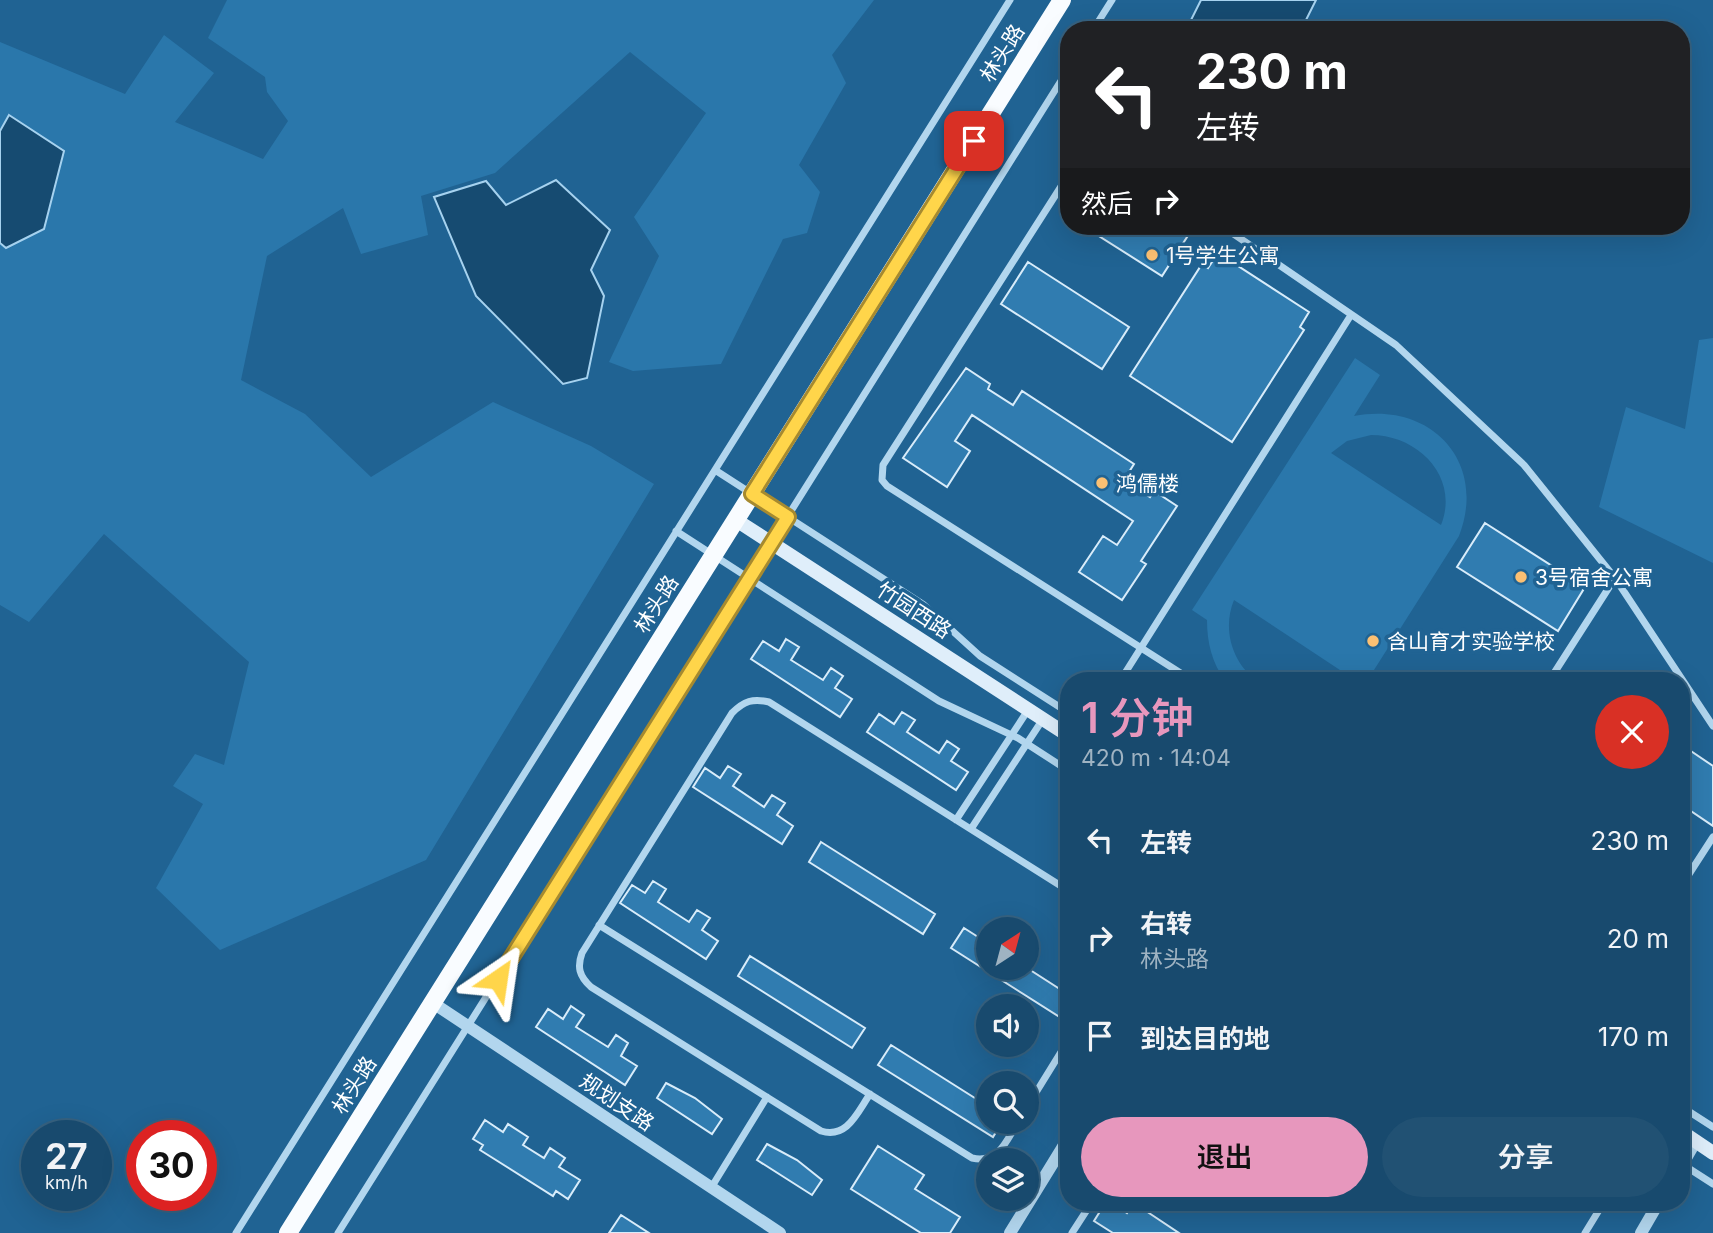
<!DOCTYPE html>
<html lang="zh">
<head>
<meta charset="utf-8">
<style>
	:root { --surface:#184a6e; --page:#215173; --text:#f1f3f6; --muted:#9fb3c2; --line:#366281; --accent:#e797bd }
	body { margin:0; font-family:Inter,"Noto Sans SC",sans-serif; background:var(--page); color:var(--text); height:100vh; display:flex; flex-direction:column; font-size:26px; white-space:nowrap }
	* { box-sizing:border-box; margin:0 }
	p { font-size:23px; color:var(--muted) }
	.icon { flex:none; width:38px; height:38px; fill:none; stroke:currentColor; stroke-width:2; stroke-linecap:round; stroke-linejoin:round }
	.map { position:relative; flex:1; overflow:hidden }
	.drawer { position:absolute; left:1060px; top:672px; width:630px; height:539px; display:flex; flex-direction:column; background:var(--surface); border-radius:28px; box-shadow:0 7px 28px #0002,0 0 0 2px var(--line) }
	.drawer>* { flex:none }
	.guide { position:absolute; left:1060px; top:21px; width:630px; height:214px; border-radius:28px; box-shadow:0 7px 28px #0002,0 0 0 2px var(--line); background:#202124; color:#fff; overflow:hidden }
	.needle { width:46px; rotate:36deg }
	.buttons { position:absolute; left:976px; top:917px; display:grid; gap:14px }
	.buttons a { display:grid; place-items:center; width:63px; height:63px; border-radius:50%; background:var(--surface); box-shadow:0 7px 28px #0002,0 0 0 2px var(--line); font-size:35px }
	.speed { position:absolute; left:21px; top:1120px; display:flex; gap:14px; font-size:35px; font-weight:700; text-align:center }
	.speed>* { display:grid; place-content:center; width:91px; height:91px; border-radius:50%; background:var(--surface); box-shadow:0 7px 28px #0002,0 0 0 2px var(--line); line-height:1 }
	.speed small { font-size:18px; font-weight:400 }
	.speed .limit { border:10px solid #d22; background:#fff; color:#111 }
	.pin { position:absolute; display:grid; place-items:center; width:60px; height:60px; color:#fff; margin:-30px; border-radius:14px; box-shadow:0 4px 10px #0006 }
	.me { position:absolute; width:77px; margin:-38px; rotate:32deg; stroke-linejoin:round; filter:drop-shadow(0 0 5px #0008) }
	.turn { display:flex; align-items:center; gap:24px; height:147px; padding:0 21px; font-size:32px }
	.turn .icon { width:91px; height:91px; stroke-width:2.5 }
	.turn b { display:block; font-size:49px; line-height:60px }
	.then { display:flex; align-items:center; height:66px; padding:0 21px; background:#0003; gap:14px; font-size:26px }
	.round { display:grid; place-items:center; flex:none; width:74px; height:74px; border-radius:37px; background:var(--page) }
	.head { display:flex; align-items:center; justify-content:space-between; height:119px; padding:0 21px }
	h1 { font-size:42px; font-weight:600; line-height:52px; color:var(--accent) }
	.cta { display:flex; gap:14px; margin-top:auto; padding:14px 21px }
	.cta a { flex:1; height:80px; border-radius:42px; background:var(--accent); color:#111; font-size:28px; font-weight:600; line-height:80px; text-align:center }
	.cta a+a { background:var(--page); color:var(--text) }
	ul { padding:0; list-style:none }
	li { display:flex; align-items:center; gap:21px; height:98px; padding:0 21px }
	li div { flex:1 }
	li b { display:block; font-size:26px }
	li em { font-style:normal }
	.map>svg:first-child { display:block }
	.green { fill:#2a77ab; fill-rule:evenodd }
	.water { fill:#164b71; stroke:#a6d2ef; stroke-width:2 }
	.building { fill:#307cb0; stroke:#d8ecfa; stroke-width:2 }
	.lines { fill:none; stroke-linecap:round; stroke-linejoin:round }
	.minor { stroke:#b2d6ee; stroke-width:7 }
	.tertiary { stroke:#b2d6ee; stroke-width:12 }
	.secondary { stroke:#dfeefa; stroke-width:14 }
	.primary { stroke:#f9fcff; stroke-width:18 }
	.route-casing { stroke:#a68a30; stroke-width:18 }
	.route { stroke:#ffd54a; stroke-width:12 }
	.poi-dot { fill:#fbc073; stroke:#206393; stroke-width:2.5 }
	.labels { text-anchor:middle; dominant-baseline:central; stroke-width:7; stroke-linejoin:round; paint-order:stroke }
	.street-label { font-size:21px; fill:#fff; stroke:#206393 }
	.poi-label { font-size:21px; fill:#fff; stroke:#206393; text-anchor:start }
</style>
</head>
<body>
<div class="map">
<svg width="1713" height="1233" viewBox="0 0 1713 1233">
	<rect width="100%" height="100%" fill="#206393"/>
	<!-- green -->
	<path class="green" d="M227 0H874L832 55 846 83 799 165 820 192 807 233 783 239 721 364 633 371 609 362 659 256 634 217 706 113 630 52 495 173 421 196 428 235 361 254 343 208 267 256 241 380 305 414 371 477 493 402 591 446 654 484 426 860 220 950 156 888 203 804 173 786 195 754 224 765 249 662 104 534 29 622 0 605V42L125 94 164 35 214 73 175 122 263 159 288 121 267 92 265 77 208 38Z
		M1713 338V563L1599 507 1626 407 1685 429 1699 340Z
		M1355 358 1380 375 1354 416C1430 401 1488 461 1459 536L1367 681H1338L1346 674 1234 600C1222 629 1232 663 1257 681H1225C1212 662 1207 643 1207 620L1192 610ZM1371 435C1418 435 1460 477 1441 525L1331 453 1347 441Z"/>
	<!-- water -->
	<path class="water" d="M1201 0H1316L1301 30H1186Z
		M9 115 64 151 44 229 6 248 0 243V131Z
		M556 180 610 230 591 270 604 296 587 378 563 384 476 296 434 197 486 181 506 205Z"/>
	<!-- building -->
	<path class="building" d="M1083 226H1176L1189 234 1162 276Z
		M1218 253 1309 312 1300 327 1304 330 1232 442 1130 376 1202 264 1208 268Z
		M1028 262 1129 327 1102 369 1001 304Z
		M966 368 990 384 988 389 1013 405 1022 391 1134 464 1124 480 1150 497 1154 491 1177 506 1141 561 1146 564 1122 600 1079 572 1103 536 1117 545 1133 521 972 415 955 441 970 451 947 487 903 458Z
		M1485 523 1585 587 1558 631 1457 567Z
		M786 639 799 647 791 660 823 680 831 668 843 676 835 688 852 699 840 717 751 659 763 641 779 651Z
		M902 712 915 720 907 732 939 753 947 741 959 749 951 761 968 772 956 790 867 732 879 714 894 724Z
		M1682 745 1713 766V826L1682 805Z
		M728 766 741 774 733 786 764 807 772 795 785 803 777 815 793 826 782 844 693 787 705 768 720 778Z
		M821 842 935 914 923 934 809 862Z
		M653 881 666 889 658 902 689 922 697 910 710 918 702 930 718 941 706 959 620 903 632 885 645 893Z
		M964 928 989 944V968H1027L1069 995V1023L951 948Z
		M750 956 865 1028 852 1048 738 976Z
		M571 1006 584 1015 576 1027 608 1047 616 1035 628 1043 621 1056 637 1066 625 1085 536 1027 548 1009 563 1019Z
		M891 1045 989 1107V1122H1002L993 1137 878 1065Z
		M666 1083 695 1098 722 1119 712 1134 657 1098Z
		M485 1120 503 1132 508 1124 528 1137 523 1145 544 1158 550 1148 565 1158 559 1167 580 1180 568 1199 556 1191 553 1196 480 1150 483 1145 473 1139Z
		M767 1144 797 1160 822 1180 812 1195 757 1160Z
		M878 1146 924 1175 915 1189 960 1217 950 1233H921L851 1189Z
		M1106 1202H1111L1127 1213 1134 1203 1179 1233H1113L1094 1221Z
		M621 1215 649 1233H609Z"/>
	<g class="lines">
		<!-- minor -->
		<path class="minor" d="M1093 30 1112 0
			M1069 174 883 465 882 480 887 486 1193 681
			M1222 226 1396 345 1524 465 1615 578 1713 726
			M715 470 924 605 980 656 1069 713
			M676 531 939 701 1018 738 1069 771
			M1120 681 1351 315
			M1549 681 1615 578
			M956 820 1028 710
			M971 829 1043 719
			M1682 885 1713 837
			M599 925 972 1158C999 1164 1006 1141 1018 1122
			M870 1094C857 1113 847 1139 821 1131L591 987C579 976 577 967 582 953L732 713C744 701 753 698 769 702L1069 891
			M1027 1107 1069 1039
			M1682 1107 1713 1127
			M1682 1164 1713 1184
			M711 1188 767 1097
			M236 1233 1010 0
			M338 1233 1069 68
			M1072 1233 1092 1202
			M1585 1233 1604 1202"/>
		<!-- tertiary -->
		<path class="tertiary" d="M433 1003 780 1233
			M1682 1165 1696 1141
			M1010 1233 1069 1137
			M1641 1233 1659 1202"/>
		<!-- secondary -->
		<path class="secondary" d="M736 520 1069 736
			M1682 1132 1713 1153"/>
		<!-- primary -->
		<path class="primary" d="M288 1233 1062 0"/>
	</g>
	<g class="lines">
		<defs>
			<path id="route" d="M498 979 788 517 752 494 974 141"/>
		</defs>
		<!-- route casing -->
		<use href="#route" class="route-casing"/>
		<!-- route -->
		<use href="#route" class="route"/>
	</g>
	<!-- markers -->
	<g class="poi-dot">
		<circle cx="1152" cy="255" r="7"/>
		<circle cx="1102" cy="483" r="7"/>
		<circle cx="1521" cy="577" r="7"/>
		<circle cx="1373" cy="641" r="7"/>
	</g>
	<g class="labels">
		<!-- street labels -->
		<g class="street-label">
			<text transform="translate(1002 53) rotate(-58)">林头路</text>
			<text transform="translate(656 604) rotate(-58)">林头路</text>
			<text transform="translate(914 610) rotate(33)">竹园西路</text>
			<text transform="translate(354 1085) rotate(-58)">林头路</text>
			<text transform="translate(617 1102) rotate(34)">规划支路</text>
		</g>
		<!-- poi labels -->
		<g class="poi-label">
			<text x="1166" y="255">1号学生公寓</text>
			<text x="1116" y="483">鸿儒楼</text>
			<text x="1535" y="577">3号宿舍公寓</text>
			<text x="1387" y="641">含山育才实验学校</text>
		</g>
	</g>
</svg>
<div class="buttons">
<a><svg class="needle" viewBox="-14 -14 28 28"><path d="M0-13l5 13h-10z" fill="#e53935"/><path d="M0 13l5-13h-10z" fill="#9fb3c2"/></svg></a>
<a><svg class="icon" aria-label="sound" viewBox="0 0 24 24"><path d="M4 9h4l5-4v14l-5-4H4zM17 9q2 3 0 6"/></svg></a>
<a><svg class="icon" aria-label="search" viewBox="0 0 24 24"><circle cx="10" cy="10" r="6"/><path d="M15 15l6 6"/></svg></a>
<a><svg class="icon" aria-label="layers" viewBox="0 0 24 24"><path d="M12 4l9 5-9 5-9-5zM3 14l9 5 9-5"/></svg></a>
</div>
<div class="speed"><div>27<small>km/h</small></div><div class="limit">30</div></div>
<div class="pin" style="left:974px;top:141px;background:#d93025"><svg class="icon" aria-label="arrive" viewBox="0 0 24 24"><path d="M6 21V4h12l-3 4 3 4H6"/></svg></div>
<svg class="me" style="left:498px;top:979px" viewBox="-20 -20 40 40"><path d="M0-17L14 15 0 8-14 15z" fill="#ffd54a" stroke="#fff" stroke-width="4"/></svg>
<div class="guide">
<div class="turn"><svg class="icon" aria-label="left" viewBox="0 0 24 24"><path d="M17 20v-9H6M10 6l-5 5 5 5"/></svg><div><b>230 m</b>左转</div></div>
<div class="then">然后<svg class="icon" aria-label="right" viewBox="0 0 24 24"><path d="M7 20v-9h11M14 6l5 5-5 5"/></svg></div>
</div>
<section class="drawer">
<div class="head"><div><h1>1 分钟</h1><p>420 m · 14:04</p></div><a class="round" style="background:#d93025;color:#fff"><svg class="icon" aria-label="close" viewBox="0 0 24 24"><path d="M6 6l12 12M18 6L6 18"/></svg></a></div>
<ul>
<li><svg class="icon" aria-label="left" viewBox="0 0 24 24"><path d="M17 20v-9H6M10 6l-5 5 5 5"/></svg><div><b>左转</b></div><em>230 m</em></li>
<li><svg class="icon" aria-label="right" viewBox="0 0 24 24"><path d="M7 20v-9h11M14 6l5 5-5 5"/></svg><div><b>右转</b><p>林头路</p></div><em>20 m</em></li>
<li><svg class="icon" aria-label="arrive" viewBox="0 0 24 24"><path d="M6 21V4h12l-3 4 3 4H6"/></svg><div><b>到达目的地</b></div><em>170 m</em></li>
</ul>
<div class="cta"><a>退出</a><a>分享</a></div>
</section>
</div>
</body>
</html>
